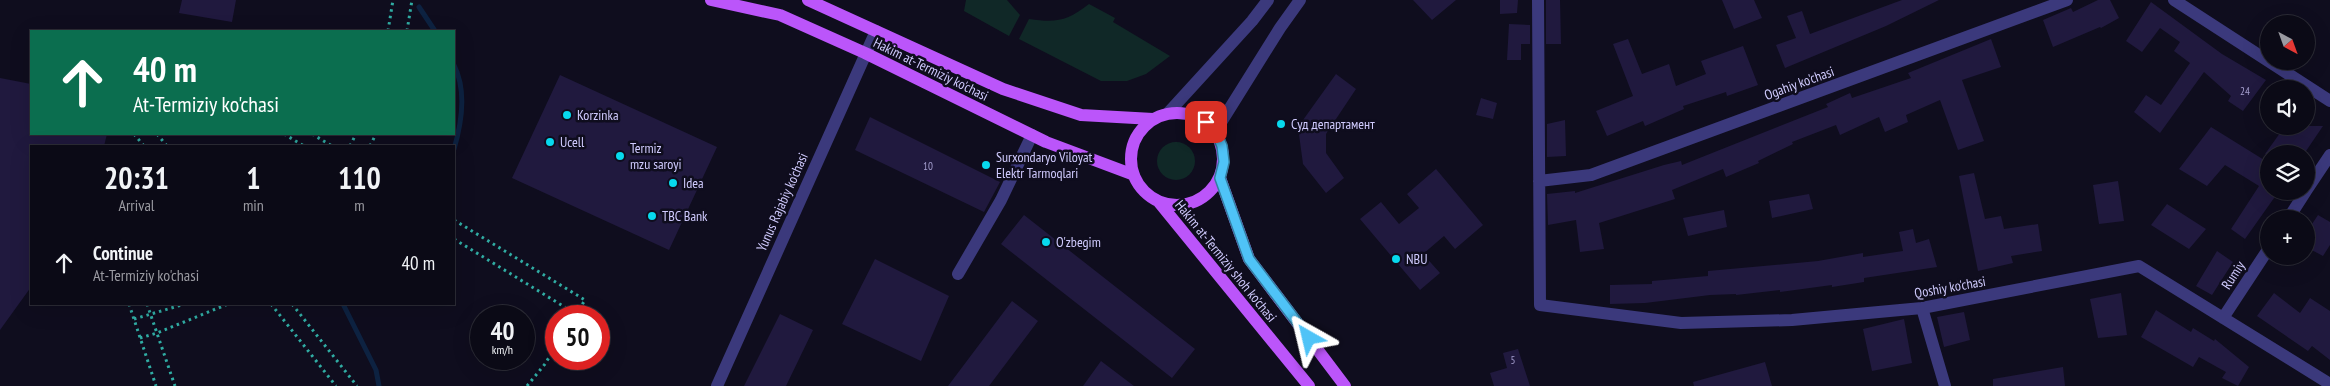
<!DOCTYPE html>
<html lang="en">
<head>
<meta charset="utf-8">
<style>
	:root { --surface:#0b0a16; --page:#191823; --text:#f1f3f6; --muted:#9a9aa1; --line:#2b2b35 }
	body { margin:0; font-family:"PT Sans Narrow",sans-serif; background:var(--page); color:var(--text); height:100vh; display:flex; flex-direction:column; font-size:19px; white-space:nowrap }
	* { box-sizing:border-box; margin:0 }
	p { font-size:16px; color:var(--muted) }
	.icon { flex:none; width:28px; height:28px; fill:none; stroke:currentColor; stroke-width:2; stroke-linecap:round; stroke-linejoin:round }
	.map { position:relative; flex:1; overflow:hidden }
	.drawer { position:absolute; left:30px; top:145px; width:425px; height:160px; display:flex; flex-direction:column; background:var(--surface); border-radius:0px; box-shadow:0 5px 20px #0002,0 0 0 1px var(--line) }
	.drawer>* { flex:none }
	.top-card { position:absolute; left:30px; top:30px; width:425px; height:105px; border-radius:0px; box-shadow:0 5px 20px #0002,0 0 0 1px var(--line); background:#0b6e4f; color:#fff; overflow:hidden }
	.needle { width:32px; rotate:139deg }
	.fabs { position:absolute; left:2260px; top:15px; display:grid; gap:10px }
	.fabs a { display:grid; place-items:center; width:55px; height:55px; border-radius:50%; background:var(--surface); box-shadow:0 5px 20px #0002,0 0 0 1px var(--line); font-size:25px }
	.speed { position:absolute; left:470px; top:305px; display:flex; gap:10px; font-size:25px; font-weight:700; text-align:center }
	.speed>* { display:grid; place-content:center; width:65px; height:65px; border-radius:50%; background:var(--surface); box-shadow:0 5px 20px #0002,0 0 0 1px var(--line); line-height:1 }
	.speed small { font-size:12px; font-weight:400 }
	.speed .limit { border:8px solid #d22; background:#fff; color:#111 }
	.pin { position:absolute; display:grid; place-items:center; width:42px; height:42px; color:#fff; margin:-21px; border-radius:10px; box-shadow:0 2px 8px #0006 }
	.me { position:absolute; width:55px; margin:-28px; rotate:323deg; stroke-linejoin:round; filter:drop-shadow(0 0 4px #0008) }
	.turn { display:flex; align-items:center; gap:18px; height:105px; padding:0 20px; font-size:22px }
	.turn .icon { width:65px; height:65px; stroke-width:2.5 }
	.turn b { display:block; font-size:35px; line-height:42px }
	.eta { display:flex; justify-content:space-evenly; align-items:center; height:85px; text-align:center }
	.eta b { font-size:30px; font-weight:600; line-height:35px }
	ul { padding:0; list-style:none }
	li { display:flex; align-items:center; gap:15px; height:65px; padding:0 20px }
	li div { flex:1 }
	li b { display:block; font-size:19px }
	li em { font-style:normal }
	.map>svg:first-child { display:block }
	.green { fill:#102827 }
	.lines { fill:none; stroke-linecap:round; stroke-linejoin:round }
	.stream { stroke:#0d2241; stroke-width:5 }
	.building { fill:#20193e }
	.path { stroke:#30aca3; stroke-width:3; stroke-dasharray:2.5 4; stroke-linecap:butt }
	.minor { stroke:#3b397c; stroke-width:12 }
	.major { stroke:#bb55fa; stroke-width:12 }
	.route-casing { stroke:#337fa1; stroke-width:12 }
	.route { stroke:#4fc3f7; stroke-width:9 }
	.poi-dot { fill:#07d9ee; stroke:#0f0d1e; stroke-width:2 }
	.labels { text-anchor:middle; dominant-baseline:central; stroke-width:5; stroke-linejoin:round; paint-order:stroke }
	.number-label { font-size:11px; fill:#a49ece }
	.street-label { font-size:14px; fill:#d0cbfe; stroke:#0f0d1e }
	.poi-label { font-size:14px; fill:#d0cbfe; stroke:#0f0d1e; text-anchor:start }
</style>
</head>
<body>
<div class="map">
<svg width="2330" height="386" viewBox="0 0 2330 386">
	<rect width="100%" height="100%" fill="#0f0d1e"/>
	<!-- green -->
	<path class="green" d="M966 0H1007L1020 15 1009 36 964 11Z
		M1089 4 1115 18 1113 22 1170 56 1146 74 1127 81H1101L1019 39 1029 19C1057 23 1067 21 1089 4Z
		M1157 161a19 19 0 1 1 38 0a19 19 0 1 1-38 0Z"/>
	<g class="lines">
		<!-- stream -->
		<path class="stream" d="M419 7 435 31
			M454 65C467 91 462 122 454 149
			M343 304 376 370 379 386"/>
	</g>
	<!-- building -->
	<path class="building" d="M182 0H236L232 22 179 13Z
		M1413 0H1456L1432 20Z
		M1500 0H1518L1517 13 1500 14Z
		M1546 0H1560L1561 44H1546Z
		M1722 0H1754L1762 18 1734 29Z
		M1902 0H1939L1886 26 1785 68 1776 45 1796 38 1787 16 1802 11 1810 34Z
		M2098 0H2110L2119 18 2101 28 2100 27 2053 47 2043 20 2071 8 2073 12Z
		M2151 2 2222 54 2266 80 2243 111 2228 101 2231 96 2204 72 2160 133 2134 112 2146 95 2161 105 2190 63 2174 51 2180 42 2160 28 2142 52 2126 41Z
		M1509 24 1530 25V44H1521V60H1507Z
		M1628 39 1642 74 1669 64 1676 86 1706 74 1701 61 1743 46 1758 85 1727 96 1726 92 1683 106 1684 109 1645 126 1643 121 1607 136 1596 111 1633 96 1613 44Z
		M1991 39 2001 67 1962 80 1984 141 1958 150 1940 100 1906 115 1908 122 1885 132 1879 117 1840 135 1836 125 1792 142 1793 144 1758 161 1759 163 1726 177 1723 169 1672 190 1675 199 1599 223 1604 249 1580 252 1576 220 1548 225 1547 194 1575 191V193L1664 165 1681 161 1682 165 1828 107 1826 104 1850 93 1852 98 1911 78 1908 73Z
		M1336 74 1356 89 1326 134V153L1344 178 1326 193 1303 164 1298 127Z
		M560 75 717 147 669 250 512 178Z
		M0 78 31 84V134H107L104 146H31V287L0 330Z
		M1481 98 1497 103 1493 119 1476 115Z
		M870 117 1000 182 984 212 855 150Z
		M1565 120 1566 156 1547 157V124Z
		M2285 126H2323L2304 154H2265Z
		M2211 127 2269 163V191H2279L2245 239 2231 229 2259 186 2225 165 2207 186 2179 169Z
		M1436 169 1483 225 1455 249 1444 236 1423 254 1440 273 1420 290 1360 219 1381 202 1399 224 1419 208 1407 194Z
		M1974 173 1985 219 2001 216 2004 229 2038 224 2042 251 2011 256 2013 263 1978 271 1959 176Z
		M2118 181 2124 221 2099 224 2093 185Z
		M1809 194 1813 209 1772 218 1769 201Z
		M2167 204 2206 229 2189 249 2151 225Z
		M1724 210 1727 227 1688 236 1683 218Z
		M1024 215 1195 349 1172 378 1001 244Z
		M2318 215 2330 222V245L2323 256 2306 247V233Z
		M1913 229 1916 243 1929 239 1937 267 1864 278V282L1832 287V285L1780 292V290L1736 295V294L1710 295 1645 303 1610 304V285L1652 284V281L1708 276V271L1818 261 1863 253V257L1903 251 1899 232Z
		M2217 251 2233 262 2212 295 2196 286Z
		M875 259 949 296 921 361 842 324Z
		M2121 293 2127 335 2098 338 2090 299Z
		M2274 293 2300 313 2310 298 2330 311V360L2312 346 2308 351 2257 316Z
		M1012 301 1038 321 989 386H948Z
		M2156 310 2191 332 2193 328 2214 341 2215 339 2249 367 2238 386 2222 378 2226 372 2199 357 2193 367 2141 337Z
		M1964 312 1970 340 1944 347 1937 317Z
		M780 314 813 330 786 386H744Z
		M1904 319 1912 363 1872 371 1863 329Z
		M1518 349 1530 386H1494L1490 373 1507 368 1503 353Z
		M1101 361 1134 386H1083Z
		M1765 362 1772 386H1694L1693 382Z
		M2063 367 2065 386H1993V379Z"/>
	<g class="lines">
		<!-- path -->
		<path class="path" d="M388 31 393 0
			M407 31 412 0
			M134 134 144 146
			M157 134 167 146
			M284 134 304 146
			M312 134 332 146
			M350 146 356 134
			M370 146 376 134
			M454 220 585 300 575 316
			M454 239 576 314
			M129 304 156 386
			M147 304 175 386
			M271 304 336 386
			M292 304 357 386
			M134 319 185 304
			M140 338 157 333 228 304
			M527 386 545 364 556 346"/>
		<!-- minor -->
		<path class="minor" d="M1538 0 1540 305 1681 323 1792 320 1922 308 2139 266 2330 384
			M2174 0 2330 101
			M1168 113 1252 21 1268 0
			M1215 132 1280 28 1300 0
			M1539 181 1591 175 2067 0
			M2306 191 2330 155
			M2288 219 2306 191
			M958 274 1001 200 1032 135
			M1922 308 1945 386
			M2223 318 2269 248
			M717 386 876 31"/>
		<!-- major -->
		<path class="major" d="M711 0 780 15 865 53 1046 142 1134 175
			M808 0 1003 89 1081 115 1153 119
			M1131 159a46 46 0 1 1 92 0a46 46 0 1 1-92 0Z
			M1220 178 1249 259 1345 386
			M1158 201 1309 386"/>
	</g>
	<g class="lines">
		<defs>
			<path id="route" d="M1206 122 1216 132 1222 146 1224 162 1220 178 1249 259 1309 338"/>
		</defs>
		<!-- route casing -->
		<use href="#route" class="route-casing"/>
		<!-- route -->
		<use href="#route" class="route"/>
	</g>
	<!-- markers -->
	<g class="poi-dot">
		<circle cx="567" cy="115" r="5"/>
		<circle cx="1281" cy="124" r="5"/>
		<circle cx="550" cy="142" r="5"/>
		<circle cx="620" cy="156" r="5"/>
		<circle cx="986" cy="165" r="5"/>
		<circle cx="673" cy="183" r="5"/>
		<circle cx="652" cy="216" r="5"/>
		<circle cx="1046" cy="242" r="5"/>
		<circle cx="1396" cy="259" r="5"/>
	</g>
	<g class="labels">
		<!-- number labels -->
		<g class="number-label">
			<text x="2245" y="91">24</text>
			<text x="928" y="166">10</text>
			<text x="1513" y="360">5</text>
		</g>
		<!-- street labels -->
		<g class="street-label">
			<text transform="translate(931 69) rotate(26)">Hakim at-Termiziy ko'chasi</text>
			<text transform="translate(1799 83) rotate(-20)">Ogahiy ko'chasi</text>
			<text transform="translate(782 202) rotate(-66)">Yunus Rajabiy ko'chasi</text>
			<text transform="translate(1226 261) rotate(51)">Hakim at-Termiziy shoh ko'chasi</text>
			<text transform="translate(2233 275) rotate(-57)">Rumiy</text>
			<text transform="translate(1950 287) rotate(-10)">Qoshiy ko'chasi</text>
		</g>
		<!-- poi labels -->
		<g class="poi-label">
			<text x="577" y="115">Korzinka</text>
			<text x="1291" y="124">Суд департамент</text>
			<text x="560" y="142">Ucell</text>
			<text x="630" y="148">Termiz<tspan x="630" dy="16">mzu saroyi</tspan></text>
			<text x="996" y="157">Surxondaryo Viloyat<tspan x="996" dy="16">Elektr Tarmoqlari</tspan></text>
			<text x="683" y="183">Idea</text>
			<text x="662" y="216">TBC Bank</text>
			<text x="1056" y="242">O'zbegim</text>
			<text x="1406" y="259">NBU</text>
		</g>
	</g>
</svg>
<div class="fabs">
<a><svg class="needle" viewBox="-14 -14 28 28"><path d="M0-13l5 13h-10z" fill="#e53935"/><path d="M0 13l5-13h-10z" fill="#9a9aa1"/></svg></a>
<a><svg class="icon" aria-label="sound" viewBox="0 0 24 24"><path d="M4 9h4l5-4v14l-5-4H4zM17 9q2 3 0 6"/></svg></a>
<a><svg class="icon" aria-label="layers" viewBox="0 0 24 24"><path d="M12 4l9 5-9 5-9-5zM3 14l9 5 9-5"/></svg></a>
<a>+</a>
</div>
<div class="speed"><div>40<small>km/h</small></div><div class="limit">50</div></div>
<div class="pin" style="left:1206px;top:122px;background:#d93025"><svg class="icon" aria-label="arrive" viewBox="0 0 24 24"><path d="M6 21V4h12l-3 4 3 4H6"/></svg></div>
<svg class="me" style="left:1309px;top:338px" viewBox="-20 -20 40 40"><path d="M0-17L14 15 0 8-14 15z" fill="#4fc3f7" stroke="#fff" stroke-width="4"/></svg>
<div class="top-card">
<div class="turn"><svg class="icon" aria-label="ahead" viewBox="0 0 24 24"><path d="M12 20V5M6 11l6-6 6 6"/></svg><div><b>40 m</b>At-Termiziy ko'chasi</div></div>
</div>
<section class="drawer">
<div class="eta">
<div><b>20:31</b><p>Arrival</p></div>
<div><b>1</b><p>min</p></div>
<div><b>110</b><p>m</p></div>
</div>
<ul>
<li><svg class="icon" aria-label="ahead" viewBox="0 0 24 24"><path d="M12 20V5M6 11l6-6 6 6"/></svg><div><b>Continue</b><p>At-Termiziy ko'chasi</p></div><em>40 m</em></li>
</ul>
</section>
</div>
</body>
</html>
